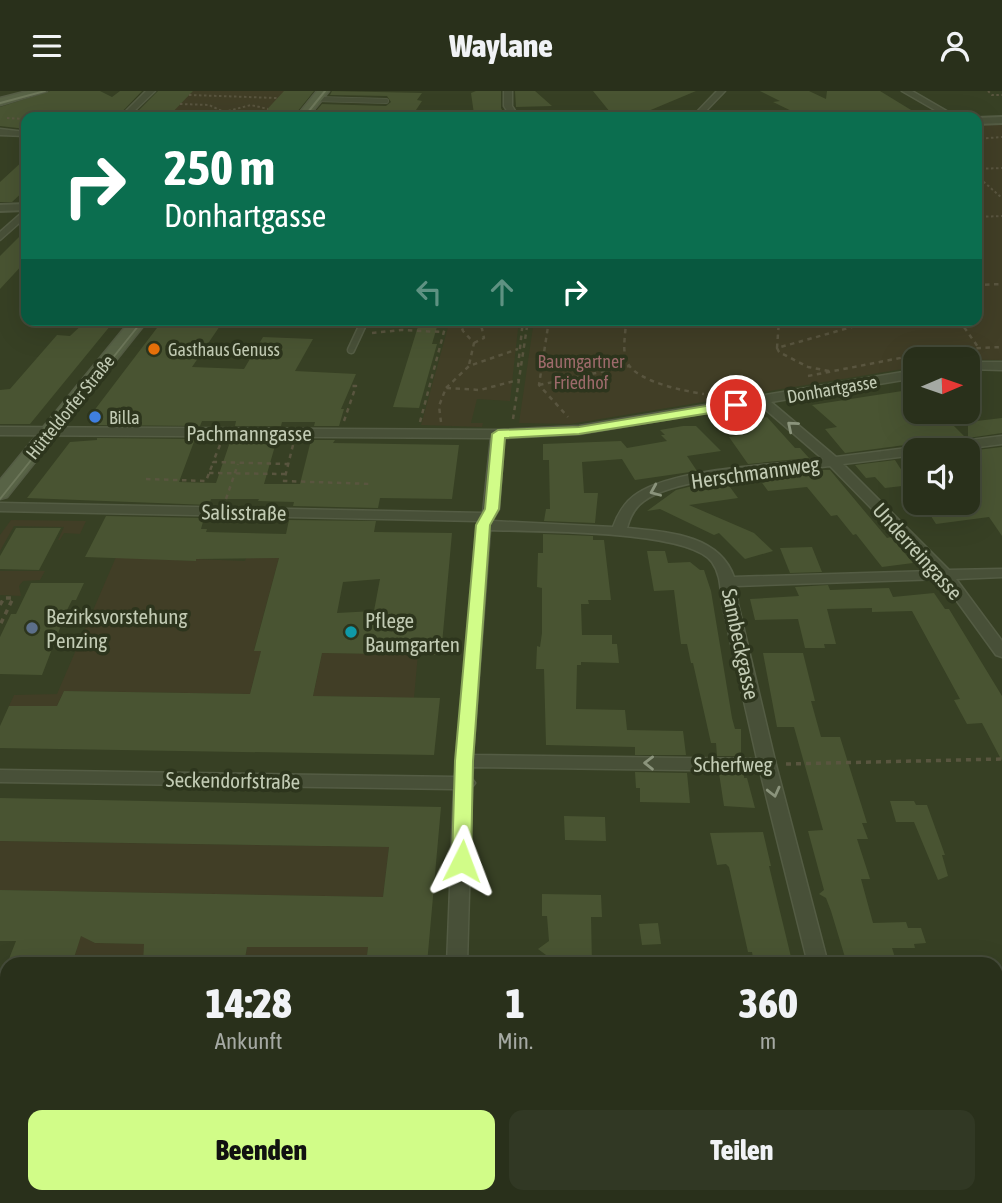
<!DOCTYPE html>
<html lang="de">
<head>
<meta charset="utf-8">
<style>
	:root { --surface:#29301b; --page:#313824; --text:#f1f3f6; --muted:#a5a9a3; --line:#454b3a; --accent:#d1fc88 }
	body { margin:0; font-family:"Asap Condensed",sans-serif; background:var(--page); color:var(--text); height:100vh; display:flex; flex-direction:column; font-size:26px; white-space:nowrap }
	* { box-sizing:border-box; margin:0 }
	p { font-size:23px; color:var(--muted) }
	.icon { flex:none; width:38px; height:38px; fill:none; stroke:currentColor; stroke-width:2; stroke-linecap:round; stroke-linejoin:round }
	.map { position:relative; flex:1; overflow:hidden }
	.details { position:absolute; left:0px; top:866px; width:1003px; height:247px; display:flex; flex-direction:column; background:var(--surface); border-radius:21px 21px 0 0; box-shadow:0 7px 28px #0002,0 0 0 2px var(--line) }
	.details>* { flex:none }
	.hud { position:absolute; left:21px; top:21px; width:961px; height:214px; border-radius:14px; box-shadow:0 7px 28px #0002,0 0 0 2px var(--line); background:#0b6e4f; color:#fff; overflow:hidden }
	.needle { width:46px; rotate:88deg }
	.fabs { position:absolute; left:903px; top:256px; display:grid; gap:14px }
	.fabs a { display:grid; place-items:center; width:77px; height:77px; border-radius:14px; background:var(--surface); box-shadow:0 7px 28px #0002,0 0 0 2px var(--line); font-size:35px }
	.pin { position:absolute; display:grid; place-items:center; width:60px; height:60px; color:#fff; margin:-30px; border:4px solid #fff; border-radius:50%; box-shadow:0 2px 7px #0007 }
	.me { position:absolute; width:77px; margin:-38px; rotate:3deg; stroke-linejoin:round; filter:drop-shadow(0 0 5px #0008) }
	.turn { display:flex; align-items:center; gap:24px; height:147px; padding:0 28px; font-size:32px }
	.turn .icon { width:91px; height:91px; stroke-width:2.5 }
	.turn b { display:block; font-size:49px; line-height:60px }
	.lanes { display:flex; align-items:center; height:66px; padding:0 28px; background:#0003; justify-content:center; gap:35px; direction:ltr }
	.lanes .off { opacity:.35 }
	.eta { display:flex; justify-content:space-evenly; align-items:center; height:119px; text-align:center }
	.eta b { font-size:42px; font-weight:800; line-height:49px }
	.action { display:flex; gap:14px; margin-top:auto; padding:14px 28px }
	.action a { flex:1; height:80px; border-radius:14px; background:var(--accent); color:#111; font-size:28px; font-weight:800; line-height:80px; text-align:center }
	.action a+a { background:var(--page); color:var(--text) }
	header { display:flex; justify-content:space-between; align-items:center; height:91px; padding:0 28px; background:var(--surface); font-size:32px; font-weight:800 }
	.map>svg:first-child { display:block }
	.green { fill:#413e26 }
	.building { fill:#495432; fill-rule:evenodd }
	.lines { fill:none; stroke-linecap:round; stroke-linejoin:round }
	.service-far1-casing { stroke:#545c44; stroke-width:6 }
	.service-casing { stroke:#545c44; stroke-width:9 }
	.minor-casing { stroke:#545c44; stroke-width:3 }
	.tertiary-casing { stroke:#545c44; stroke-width:4 }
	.secondary-casing { stroke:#545c44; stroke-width:3 }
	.path-far3 { stroke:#59553f; stroke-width:2; stroke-dasharray:2.5 2.5; stroke-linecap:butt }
	.path-far2 { stroke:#59553f; stroke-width:2.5; stroke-dasharray:4.5 4.5; stroke-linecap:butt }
	.path-far1 { stroke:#59553f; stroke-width:3.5; stroke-dasharray:5 5; stroke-linecap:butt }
	.path { stroke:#59553f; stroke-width:4.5; stroke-dasharray:7 7; stroke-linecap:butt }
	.service-far1 { stroke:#485038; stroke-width:4.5 }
	.service { stroke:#485038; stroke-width:6 }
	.minor { fill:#485038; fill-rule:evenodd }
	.tertiary { fill:#485038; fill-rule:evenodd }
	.secondary { fill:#586346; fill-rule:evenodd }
	.tram { stroke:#6d775a; stroke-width:2 }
	.oneway { stroke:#8b947c }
	.route { fill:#d1fc88; stroke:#88a458; stroke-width:2 }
	.food-dot { fill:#e8710a; stroke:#2d351d; stroke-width:2.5 }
	.shop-dot { fill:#3f7fe0; stroke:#2d351d; stroke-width:2.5 }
	.service-dot { fill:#5c6f8a; stroke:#2d351d; stroke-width:2.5 }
	.culture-dot { fill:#0f9aa8; stroke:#2d351d; stroke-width:2.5 }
	.labels { text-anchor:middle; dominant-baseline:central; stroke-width:7; stroke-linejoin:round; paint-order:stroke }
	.far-poi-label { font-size:18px; fill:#c2cbb4; stroke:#2d351d; text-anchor:start }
	.far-park-label { font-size:18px; fill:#9d6a6b; stroke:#2d351d }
	.far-street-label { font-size:18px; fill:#c2cbb4; stroke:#2d351d }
	.street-label { font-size:21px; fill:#c2cbb4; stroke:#2d351d }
	.poi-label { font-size:21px; fill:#c2cbb4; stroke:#2d351d; text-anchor:start }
</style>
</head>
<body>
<header><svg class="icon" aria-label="menu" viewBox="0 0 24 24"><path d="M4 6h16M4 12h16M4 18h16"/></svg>Waylane<svg class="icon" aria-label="person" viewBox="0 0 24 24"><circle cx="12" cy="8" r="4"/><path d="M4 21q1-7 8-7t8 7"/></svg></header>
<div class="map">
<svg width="1002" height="1112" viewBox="0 0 1002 1112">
	<rect width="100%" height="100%" fill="#374024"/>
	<!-- green -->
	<path class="green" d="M167 0H306L284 26H132L157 2Z
		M1002 32V269L915 268V276L570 333 519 332 534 229H976L977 33Z
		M450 229H519L510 310 477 308 471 332H483L482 336 421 334Z
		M11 429 86 430 80 443 64 442 60 449H58L64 436 14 435 0 460V444Z
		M116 466 195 470V468L245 470 246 467H279L254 559 261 560 250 603 64 600 57 615H9L14 604 57 603Z
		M0 480H45L40 489 23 490 19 495 21 505 0 504Z
		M322 562 418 563 414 607 313 605Z
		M117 739 120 752 389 756 383 806 0 799V750L113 752Z
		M83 838 89 849 95 852 183 853 177 873H72Z
		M247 856H368L366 873H244Z
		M36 1106H336L335 1112H34Z
		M493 1106H871L873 1112H493Z"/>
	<!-- building -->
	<path class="building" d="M50 0H100L112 6 120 0H142L117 26H26V38L0 35V16Z
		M158 0H193L168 26H132Z
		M284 0H314L293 26H260Z
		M332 0 422 2 417 9 422 10 412 25 386 24 388 21 353 20 348 26H311L322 13 386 15 391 11 387 5 330 4Z
		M476 0H501V17L506 26 474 23 471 2Z
		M515 0H535L552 15 516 16Z
		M593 0H696L634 26H614Z
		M760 0H809L826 8 827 0H880L916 22 869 26 858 24 862 26H804L773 11 780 10Z
		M26 67V98L12 111H0V91Z
		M26 139V170L0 198V165Z
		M87 229H115L30 333H0V299L10 298 57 244 70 245Z
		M163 229H224L192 276 244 278 263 246 313 248 295 280 356 283 341 318H344L339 335H314L315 331H282L281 335H235L236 330H202L200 335 93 334 90 325Z
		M420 229H439L432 253H437L419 317 393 316Z
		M915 298V323L924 334 950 331 965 346 845 362 825 338 837 336 812 314Z
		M758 322 763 327 767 326 795 357H800L809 367 748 373 729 346 749 343 734 326Z
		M1002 327V342L968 347V331Z
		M683 335H696L721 360 687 365 697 380 635 389 622 368 582 371 584 402H598L595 432 544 430 546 418H550L549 369H543V353L621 350 627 357 667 350 661 344H665L660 339Z
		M97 347 195 348 179 391 216 392 231 348H277L264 393H300L311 349H335L333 352 459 354 452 408 380 407 378 417 293 415 294 411 258 410 259 408H211L209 414 27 407 70 351 97 349Z
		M1002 356V445L989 426 936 433 922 411H968V360Z
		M895 369 911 394 885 397 875 386 866 387 855 374Z
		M819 379H830L887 447 891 446 913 472 882 476 856 443 853 444 837 424 831 425 807 396 768 400 757 385Z
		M705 392 707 394 727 392 738 407 689 414 754 442 773 460 745 468 719 442 714 444 660 418 647 420 676 399Z
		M106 425 204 427 201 438H207L206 441 286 443 289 429 376 430 374 441 452 442 441 564 322 562 313 605 440 607 434 664 0 657V635L9 615H57L64 600 250 603 261 560H254L279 467 196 468V470L85 466ZM380 488 374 520 337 522 343 491Z
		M16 437H61L39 479 0 478V465Z
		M543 443 593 445V449H604L611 509H588L589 513H581L582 544H612V553H617L619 572 581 571V574H577L576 618 625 619 627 639 683 640 686 664H635V656L546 654 544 578H536L537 555 540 556 542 542V497L537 496 538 462H543Z
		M812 456 822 481 790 482 780 457Z
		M647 460H665L668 472 690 471 700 479H704L711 500 732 627 735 638H741V665H717L716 652H711L693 572H691L687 553H681L674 499 654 500Z
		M31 492H84L76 509H72L67 519 42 584 0 583V546L11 523H16Z
		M828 494 830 499 889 497 893 506 934 502 945 518H949L1002 605V670L982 632 967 633 954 609 960 608 912 520 872 521V517L827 518 836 553H824L825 557H805L798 528 755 529 750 508 799 505 795 496Z
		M763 562H803L815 610H811L821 646H840L867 732H862L868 748H857L870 788H861L873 832 906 831 908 837H921L926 852 914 853 915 857H892L897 873H847L831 820 826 807 819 803 824 799 808 740 823 739 794 636H777Z
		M635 681 687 682 690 712 640 711V697H636Z
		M719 682H744V687H747L755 717 724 715Z
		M0 707 441 716 427 873H366L368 856H247L244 873H143L144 853 95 852 81 845 72 873H7L16 850H0V799L383 806 389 756 0 750Z
		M890 710H914L916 714H927L945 764H942L948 785 938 789 914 731H896Z
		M564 725 605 726 606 750 565 749Z
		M763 741 771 775H769L791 866 753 867 752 861H748L729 776 726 773 717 774 710 742Z
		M542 803 601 804 602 826H591L592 873 550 872V867L538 858 549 850 547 825H542Z
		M658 832 661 853 642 854 639 833Z"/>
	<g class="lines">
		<defs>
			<path id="service-far1" d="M317 8 386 10"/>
			<path id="service" d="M351 259 365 229"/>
			<path id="minor" d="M146 0H155L128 26H120Z
				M504 0H512V15L519 26H511L504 15Z
				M717 0H725L700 26H692Z
				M902 0H912L957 26H947Z
				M0 38 26 41V45L0 44Z
				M26 118V126L0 149V141Z
				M1002 271V279L968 278V271Z
				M915 279V287L771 311 836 366 1002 345V353L956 359H915V364L843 373 949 479 1002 478V486L956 488 1002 550V566L996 564 941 488 736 495 738 513 776 674 828 873H808L760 680 473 676 472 688 475 692 472 696 467 873H447L454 698 0 691V679L455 686 478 430 0 420V412L483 422 491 347 0 344V336L498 339 579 335ZM759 313 823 368C774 374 677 377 638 402 625 410 618 422 613 436L492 430 499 418 504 347 579 343ZM830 375 933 480 734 486C719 443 666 441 627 437 630 426 634 417 644 410 677 385 786 380 830 375ZM490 439C533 441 688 438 712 471 722 485 720 502 723 517 734 568 746 618 757 668L473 664Z
				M0 977H7V995H0Z
				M434 1106H458V1112H434Z
				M872 1106H896L898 1112H874Z"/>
			<path id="tertiary" d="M1002 26V32L976 33V27Z
				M26 113V119L0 120V114Z"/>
			<path id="secondary" d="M28 0H47L0 14V7Z
				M317 0H329L308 26H296Z
				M131 229H148L7 406 0 408V389Z"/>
		</defs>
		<!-- service-far1 casing -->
		<use href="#service-far1" class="service-far1-casing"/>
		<!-- service casing -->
		<use href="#service" class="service-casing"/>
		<!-- minor casing -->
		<use href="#minor" class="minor-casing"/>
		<!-- tertiary casing -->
		<use href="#tertiary" class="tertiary-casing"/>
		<!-- secondary casing -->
		<use href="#secondary" class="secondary-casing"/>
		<!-- path-far3 -->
		<path class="path-far3" d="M988 0 992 4H1002
			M189 4 277 7
			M180 13 209 14 224 21 251 14 268 18
			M7 27 26 28
			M976 48 1002 46
			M976 78 1002 77
			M976 84 1002 107
			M976 126 1002 125"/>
		<!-- path-far2 -->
		<path class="path-far2" d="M976 194 1002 193
			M459 229 463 240 474 252 469 274
			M549 229 539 294 568 326
			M626 229C626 242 621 261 628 273 639 291 684 300 704 303
			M959 229 978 256
			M372 242 401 239 443 241
			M474 252 484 247 480 229
			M777 257 779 229
			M518 276 523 229
			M829 280 808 276 779 261 777 257 877 229
			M808 285 941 259 1002 256
			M539 294 629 275
			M446 297 469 275 518 258
			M513 328 528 229
			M344 330 356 295H351
			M420 331 447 229
			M441 331 439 315 446 297 480 299 518 289
			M220 354 213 371 288 373
			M293 354 284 390 372 393
			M209 382 285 383
			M146 388 206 390 213 372
			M226 408 238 373"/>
		<!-- path-far1 -->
		<path class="path-far1" d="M0 514 4 507H13L0 534
			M786 673 1002 668"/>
		<!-- path -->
		<path class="path" d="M0 1067 7 1065
			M291 1106V1112
			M96 1112 97 1106
			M192 1112 193 1106"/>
		<!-- service-far1 -->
		<use href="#service-far1" class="service-far1"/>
		<!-- service -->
		<use href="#service" class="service"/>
		<!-- minor -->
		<use href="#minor" class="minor"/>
		<!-- tertiary -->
		<use href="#tertiary" class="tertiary"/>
		<!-- secondary -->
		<use href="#secondary" class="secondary"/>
		<!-- tram -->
		<path class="tram" d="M0 12 45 0
			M304 26 325 0
			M0 408 143 229"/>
	</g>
	<!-- one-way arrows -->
	<defs><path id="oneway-chevron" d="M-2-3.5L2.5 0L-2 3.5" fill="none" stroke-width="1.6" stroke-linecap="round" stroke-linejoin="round" transform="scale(1.75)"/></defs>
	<g class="oneway">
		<use href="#oneway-chevron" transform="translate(792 335) rotate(-140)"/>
		<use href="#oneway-chevron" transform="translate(655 400) rotate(157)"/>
		<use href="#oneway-chevron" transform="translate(649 672) rotate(-179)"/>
		<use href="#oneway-chevron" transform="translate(774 701) rotate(76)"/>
	</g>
	<!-- route -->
	<path class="route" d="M736 310 743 314 741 317 579 343 505 347 499 418 490 434 473 670 471 770 468 774H455L452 770 455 670 476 434 485 418 492 343 498 339 579 336Z"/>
	<!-- markers -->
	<circle class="food-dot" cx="154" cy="258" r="7"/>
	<circle class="shop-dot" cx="95" cy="326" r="7"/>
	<circle class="service-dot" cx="32" cy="537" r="7"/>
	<circle class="culture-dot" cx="351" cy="541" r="7"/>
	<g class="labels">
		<!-- far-poi labels -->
		<g class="far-poi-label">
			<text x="168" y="258">Gasthaus Genuss</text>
			<text x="109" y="326">Billa</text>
		</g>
		<!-- far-park labels -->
		<g class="far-park-label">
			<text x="581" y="270">Baumgartner<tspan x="581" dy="21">Friedhof</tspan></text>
		</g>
		<!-- far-street labels -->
		<g class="far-street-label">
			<text transform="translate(832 298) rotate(-10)">Donhartgasse</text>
			<text transform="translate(70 316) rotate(-51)">Hütteldorfer Straße</text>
		</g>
		<!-- street labels -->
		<g class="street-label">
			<text x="249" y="342">Pachmanngasse</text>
			<text transform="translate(755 381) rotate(-8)">Herschmannweg</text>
			<text transform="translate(244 421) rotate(1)">Salisstraße</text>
			<text transform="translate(918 460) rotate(48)">Underreingasse</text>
			<text transform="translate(741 553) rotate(78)">Sambeckgasse</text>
			<text x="733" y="673">Scherfweg</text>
			<text transform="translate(233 689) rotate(1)">Seckendorfstraße</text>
		</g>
		<!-- poi labels -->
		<g class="poi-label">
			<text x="46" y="525">Bezirksvorstehung<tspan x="46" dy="24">Penzing</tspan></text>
			<text x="365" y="529">Pflege<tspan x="365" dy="24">Baumgarten</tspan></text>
		</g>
	</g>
</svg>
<div class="fabs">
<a><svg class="needle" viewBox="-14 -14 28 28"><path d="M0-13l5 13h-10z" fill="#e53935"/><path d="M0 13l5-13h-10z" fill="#a5a9a3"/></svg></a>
<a><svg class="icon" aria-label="sound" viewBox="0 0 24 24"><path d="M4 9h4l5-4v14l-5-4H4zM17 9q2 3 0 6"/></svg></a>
</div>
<div class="pin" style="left:736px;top:314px;background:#d93025"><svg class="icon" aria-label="arrive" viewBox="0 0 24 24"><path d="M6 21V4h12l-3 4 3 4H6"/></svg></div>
<svg class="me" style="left:462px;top:770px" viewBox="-20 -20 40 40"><path d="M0-17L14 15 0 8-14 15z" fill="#d1fc88" stroke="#fff" stroke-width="4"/></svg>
<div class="hud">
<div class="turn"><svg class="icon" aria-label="right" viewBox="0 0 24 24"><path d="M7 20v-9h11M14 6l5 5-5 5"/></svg><div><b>250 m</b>Donhartgasse</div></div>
<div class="lanes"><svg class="icon off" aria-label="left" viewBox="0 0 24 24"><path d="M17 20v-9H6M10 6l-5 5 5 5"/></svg><svg class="icon off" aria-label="ahead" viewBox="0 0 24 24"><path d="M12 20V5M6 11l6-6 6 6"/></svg><svg class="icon" aria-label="right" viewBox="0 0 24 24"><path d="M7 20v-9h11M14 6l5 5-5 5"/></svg></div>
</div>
<section class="details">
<div class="eta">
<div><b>14:28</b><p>Ankunft</p></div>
<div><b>1</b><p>Min.</p></div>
<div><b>360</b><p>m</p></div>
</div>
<div class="action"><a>Beenden</a><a>Teilen</a></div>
</section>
</div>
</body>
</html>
